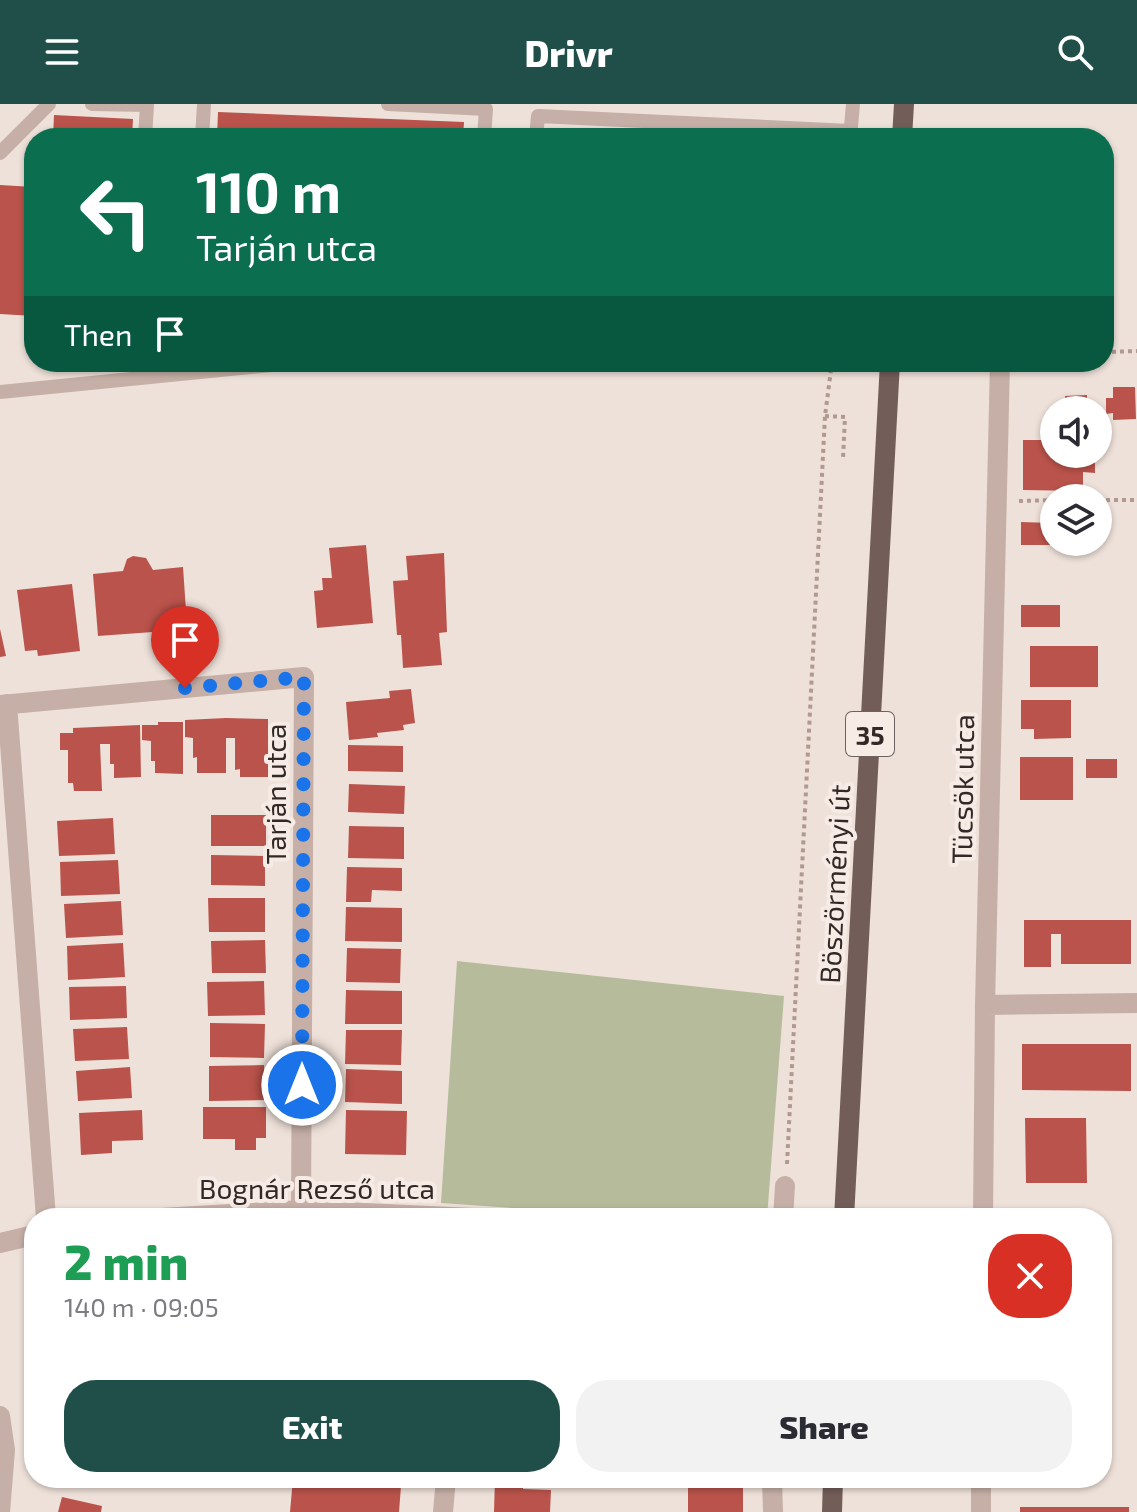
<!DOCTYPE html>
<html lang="en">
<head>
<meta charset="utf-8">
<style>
	:root { --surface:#fff; --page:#f2f2f3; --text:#2b2b33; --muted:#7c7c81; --accent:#204f4a }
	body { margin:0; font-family:"Exo 2",sans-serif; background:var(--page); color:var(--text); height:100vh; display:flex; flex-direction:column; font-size:30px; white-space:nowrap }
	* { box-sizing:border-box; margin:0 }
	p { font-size:26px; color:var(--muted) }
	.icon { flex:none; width:44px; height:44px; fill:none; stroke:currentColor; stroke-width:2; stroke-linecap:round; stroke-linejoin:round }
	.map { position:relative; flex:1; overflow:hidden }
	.side { position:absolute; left:24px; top:1104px; width:1088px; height:280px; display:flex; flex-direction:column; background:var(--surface); border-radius:32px; box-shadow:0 2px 6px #0004 }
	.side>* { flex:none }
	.guide { position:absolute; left:24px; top:24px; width:1090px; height:244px; border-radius:32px; box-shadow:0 2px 6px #0004; background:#0b6e4f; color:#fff; overflow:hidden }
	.fabs { position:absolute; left:1040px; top:292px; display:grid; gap:16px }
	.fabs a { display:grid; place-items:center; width:72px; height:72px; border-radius:50%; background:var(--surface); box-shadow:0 2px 6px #0004; font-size:40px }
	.pin { position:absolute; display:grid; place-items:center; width:68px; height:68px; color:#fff; margin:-82px -34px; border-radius:50% 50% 50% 0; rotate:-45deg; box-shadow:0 0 8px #0007 }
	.pin .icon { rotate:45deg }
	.me { position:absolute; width:88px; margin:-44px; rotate:0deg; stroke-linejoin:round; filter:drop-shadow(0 0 6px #0008) }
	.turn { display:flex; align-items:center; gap:28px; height:168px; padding:0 40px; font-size:36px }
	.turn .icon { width:104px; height:104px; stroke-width:2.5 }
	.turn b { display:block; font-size:56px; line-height:68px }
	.then { display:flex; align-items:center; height:76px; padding:0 40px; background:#0003; gap:16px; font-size:30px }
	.round { display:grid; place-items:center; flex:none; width:84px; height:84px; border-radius:32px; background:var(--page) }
	.headline { display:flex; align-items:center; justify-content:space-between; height:136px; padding:0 40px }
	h1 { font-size:48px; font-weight:800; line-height:60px; color:#1e9e55 }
	.action { display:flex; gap:16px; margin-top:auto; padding:16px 40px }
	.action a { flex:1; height:92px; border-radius:32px; background:var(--accent); color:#fff; font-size:32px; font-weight:800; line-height:92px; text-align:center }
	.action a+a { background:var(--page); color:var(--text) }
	header { display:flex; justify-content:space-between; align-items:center; height:104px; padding:0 40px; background:var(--accent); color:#fff; font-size:36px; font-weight:800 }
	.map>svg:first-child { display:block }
	.green { fill:#b6bc9b }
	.building { fill:#ba534b }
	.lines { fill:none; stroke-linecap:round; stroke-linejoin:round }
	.path { stroke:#b19991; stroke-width:4; stroke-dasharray:4 4; stroke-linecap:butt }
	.lane { stroke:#c5afa6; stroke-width:14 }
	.street { stroke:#c5afa6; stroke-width:20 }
	.primary { stroke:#735d59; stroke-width:20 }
	.route { stroke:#1a73e8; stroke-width:14; stroke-dasharray:0 25.2 }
	.labels { text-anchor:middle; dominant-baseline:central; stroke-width:8; stroke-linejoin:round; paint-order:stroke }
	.shield { fill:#f7ebe5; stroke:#6d625f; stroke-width:2 }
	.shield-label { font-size:26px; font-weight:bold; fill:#322826 }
	.street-label { font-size:28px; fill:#322826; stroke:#f7ebe5 }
</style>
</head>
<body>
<header><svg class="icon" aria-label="menu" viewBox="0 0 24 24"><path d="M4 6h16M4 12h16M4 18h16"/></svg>Drivr<svg class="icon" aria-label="search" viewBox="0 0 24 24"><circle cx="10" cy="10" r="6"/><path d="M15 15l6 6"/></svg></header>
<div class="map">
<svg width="1137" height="1408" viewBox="0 0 1137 1408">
	<rect width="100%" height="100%" fill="#eee1d9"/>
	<!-- green -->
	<path class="green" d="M457 857 784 892 767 1114H654L441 1099Z"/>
	<!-- building -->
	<path class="building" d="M218 8 464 18 463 34H217Z
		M54 11 133 15 132 34H53Z
		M583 25 611 26V34H583Z
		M0 81 34 83V212L0 210Z
		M1113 283H1135L1136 315 1113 316V309L1106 310V294H1113Z
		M1087 291V306H1066L1065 292Z
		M1023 336H1049L1048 342H1054V350H1095V369L1083 368V387L1023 386Z
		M1021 418 1051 419V441H1021Z
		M366 441 373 519 317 524 314 487 323 486 322 474H332L329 444Z
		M444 449 447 528 439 529 442 561 403 564 401 531H397L393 477 408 476 406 452Z
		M133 452 146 454 153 466 183 463 188 536 154 538 153 528 98 532 93 470 123 467 127 455Z
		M72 480 80 547 38 552 37 546 25 547 17 486Z
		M1021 501H1060V523H1021Z
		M0 525 6 552 0 553Z
		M1030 542H1098V583H1030Z
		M411 585 415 619 403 621 404 626 377 629 378 633 349 636 346 598 390 594 389 587Z
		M1021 596H1071V634L1034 635V625H1021Z
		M226 614 268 615V673H240V665L235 666V634H226V669H197V653L193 654V634L185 633V616Z
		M158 618H183V670L155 669V657H151V637L142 636V621H158Z
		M140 621 141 673 114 674V660H110V640H100L102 687H74L73 679H68V646H60V629H73V624Z
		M348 641 403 642V668L348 667Z
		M1020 653H1073V696H1020Z
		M1086 655H1117V674H1086Z
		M349 680 405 682 404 710 348 708Z
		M211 711H266V742H211Z
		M113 714 115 750 59 752 57 717Z
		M349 722 404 723V755L348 754Z
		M211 751 265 752V782L211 781Z
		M118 756 120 790 61 792 60 758Z
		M347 763 402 764V787L372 786 371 798H346Z
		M208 794H265V828H209Z
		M121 797 123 831 66 834 64 800Z
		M346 803 402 804V838L345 837Z
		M1024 816H1131V860H1061V830H1051V863H1024Z
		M265 836 266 869H212L211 837Z
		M123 839 125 873 68 876 67 842Z
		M347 844 401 845 400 879 346 878Z
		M264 877 265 911 208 912 207 878Z
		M126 882 127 914 70 916 69 883Z
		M346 886 402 887V920H345Z
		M210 919 265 920 264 954 210 953Z
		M127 923 129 955 75 957 73 925Z
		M346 926H402L401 961 345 960Z
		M1022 940H1131V987L1022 986Z
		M264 961V996L209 997V962Z
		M130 963 132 994 78 997 76 967Z
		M346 965 402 967V1000L345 998Z
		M203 1003H266V1034H256V1046H235V1035H203Z
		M142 1006 143 1036 112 1037V1049L81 1051 79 1009Z
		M346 1006 407 1007 406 1051 345 1050Z
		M1025 1014H1086L1087 1079H1026Z
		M1102 1173H1110L1111 1219H1102Z
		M1102 1245H1109V1291H1102Z
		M293 1374 401 1382 399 1408H290Z
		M495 1374H523V1385L551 1386 550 1408H494Z
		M688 1381H743V1408H688Z
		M62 1393 102 1402 101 1408H58Z
		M1020 1403H1129V1408H1020Z"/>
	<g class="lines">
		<!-- path -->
		<path class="path" d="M1104 248 1137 247
			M825 312 845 313 843 355
			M1098 396H1137
			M1019 397 1054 396
			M787 1060 825 312 832 258"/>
		<!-- lane -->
		<path class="lane" d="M92 0 147 1 145 34
			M388 0 486 5 484 34
			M202 34 204 0
			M536 34 538 12 850 27
			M850 34 853 0
			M0 49 49 0
			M0 288 301 258"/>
		<!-- street -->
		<path class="street" d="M7 600 46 1114
			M0 601 304 573 301 1106
			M985 901 1137 899
			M161 1114 301 1106 473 1114
			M783 1114 785 1082
			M983 1114 985 901 1000 258
			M0 1139 34 1131
			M0 1312 5 1346 0 1408
			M772 1374 773 1408
			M443 1408 446 1374
			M981 1408V1374"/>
		<!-- primary -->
		<path class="primary" d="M902 34 904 0
			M844 1114 890 258
			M832 1408 833 1374"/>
	</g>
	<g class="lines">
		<!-- route -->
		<path class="route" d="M185 584 304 573 302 981"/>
	</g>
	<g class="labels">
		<!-- shield labels -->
		<rect class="shield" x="846" y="608" width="48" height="44" rx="6"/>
		<g class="shield-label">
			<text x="870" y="630">35</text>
		</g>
		<!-- street labels -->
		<g class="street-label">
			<text transform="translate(962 685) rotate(-89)">Tücsök utca</text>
			<text transform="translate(275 690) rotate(-90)">Tarján utca</text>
			<text transform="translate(834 780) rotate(-87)">Böszörményi út</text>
			<text x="317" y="1084">Bognár Rezső utca</text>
		</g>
	</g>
</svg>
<div class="fabs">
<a><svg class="icon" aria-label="sound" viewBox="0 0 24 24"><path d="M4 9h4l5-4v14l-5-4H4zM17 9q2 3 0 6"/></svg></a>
<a><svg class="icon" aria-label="layers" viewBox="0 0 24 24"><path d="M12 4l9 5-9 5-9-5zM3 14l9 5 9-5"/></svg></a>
</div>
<div class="pin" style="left:185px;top:584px;background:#d93025"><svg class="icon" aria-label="arrive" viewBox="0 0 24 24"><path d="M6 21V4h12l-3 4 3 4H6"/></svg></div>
<svg class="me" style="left:302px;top:981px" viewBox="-20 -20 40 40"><circle r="17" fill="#1a73e8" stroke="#fff" stroke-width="3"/><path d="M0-11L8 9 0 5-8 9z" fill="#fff"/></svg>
<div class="guide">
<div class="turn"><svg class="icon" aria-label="left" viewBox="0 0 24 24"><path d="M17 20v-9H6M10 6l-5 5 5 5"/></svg><div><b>110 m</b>Tarján utca</div></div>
<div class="then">Then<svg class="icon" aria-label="arrive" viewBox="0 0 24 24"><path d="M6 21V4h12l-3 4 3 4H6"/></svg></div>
</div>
<section class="side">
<div class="headline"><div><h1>2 min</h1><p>140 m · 09:05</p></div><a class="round" style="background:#d93025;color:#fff"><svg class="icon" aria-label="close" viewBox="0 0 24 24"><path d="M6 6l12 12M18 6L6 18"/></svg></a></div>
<div class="action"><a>Exit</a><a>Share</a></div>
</section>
</div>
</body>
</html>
